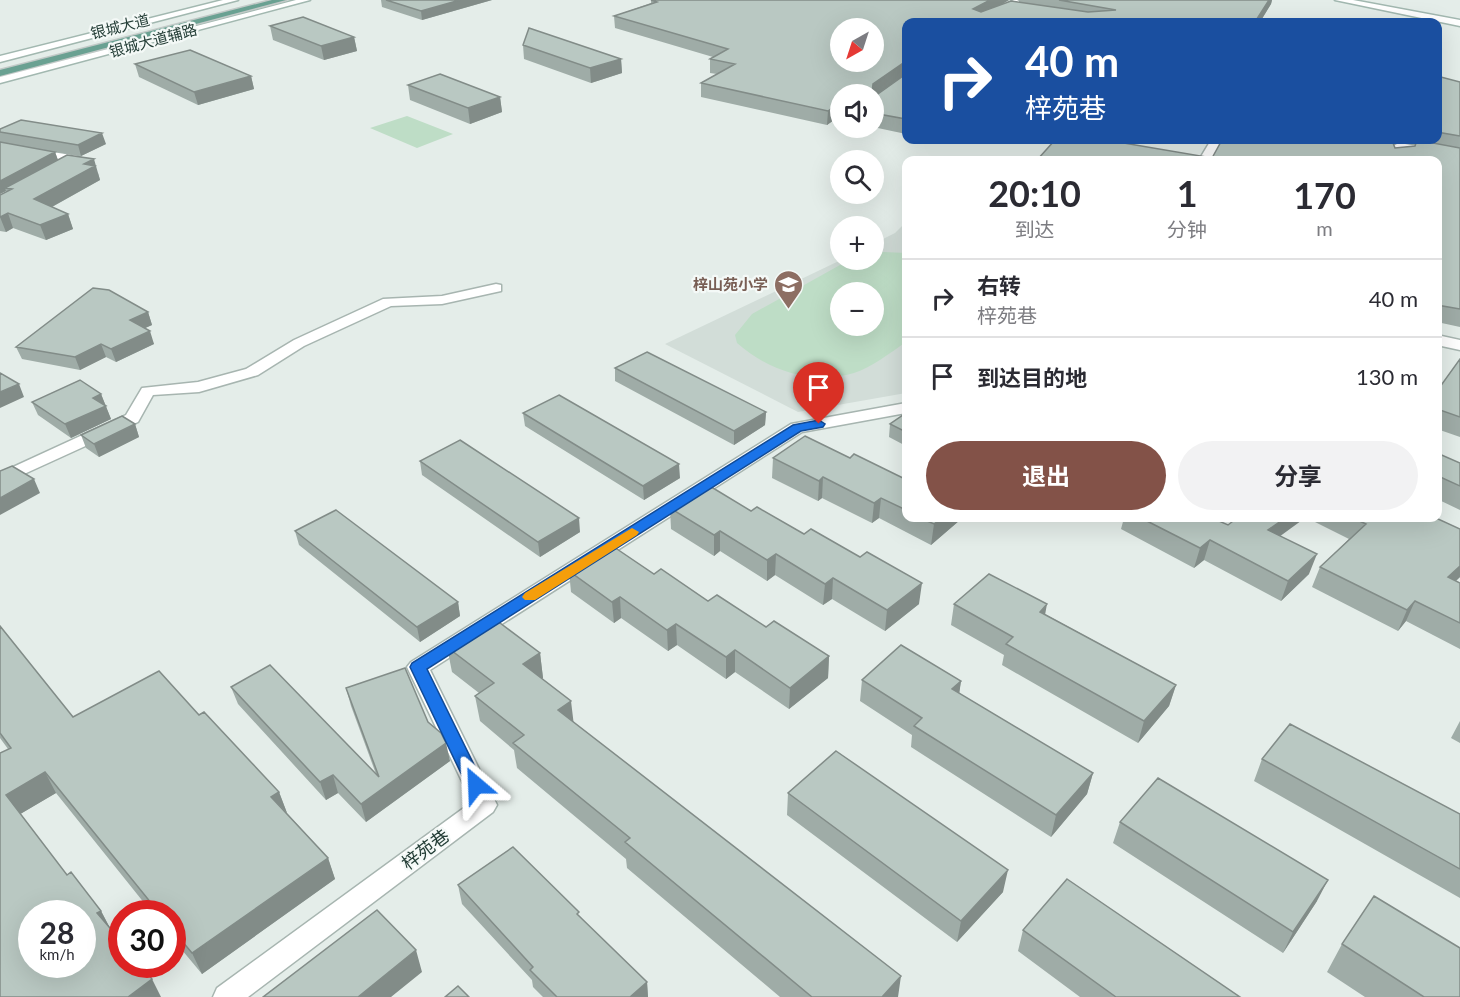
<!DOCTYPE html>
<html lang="zh">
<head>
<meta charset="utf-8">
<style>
	:root { --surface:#fff; --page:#f2f2f3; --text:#2b2b33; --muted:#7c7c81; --line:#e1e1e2; --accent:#835248 }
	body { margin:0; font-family:Lato,"Noto Sans SC",sans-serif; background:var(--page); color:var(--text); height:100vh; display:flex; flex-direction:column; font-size:22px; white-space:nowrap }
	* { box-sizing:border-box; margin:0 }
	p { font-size:20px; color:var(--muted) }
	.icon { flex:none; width:33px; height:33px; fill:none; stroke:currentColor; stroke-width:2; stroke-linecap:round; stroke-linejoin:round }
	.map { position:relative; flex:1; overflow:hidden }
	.details { position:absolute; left:902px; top:156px; width:540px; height:366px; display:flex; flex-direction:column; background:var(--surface); border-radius:12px; box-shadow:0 6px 24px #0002 }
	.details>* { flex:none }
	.hud { position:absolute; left:902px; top:18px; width:540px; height:126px; border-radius:12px; box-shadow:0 6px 24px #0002; background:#1a4fa0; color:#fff; overflow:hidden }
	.needle { width:39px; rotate:219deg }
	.buttons { position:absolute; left:830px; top:18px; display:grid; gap:12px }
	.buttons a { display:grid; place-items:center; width:54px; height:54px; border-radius:50%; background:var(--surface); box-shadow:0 6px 24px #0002; font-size:30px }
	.speed { position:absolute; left:18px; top:900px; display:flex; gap:12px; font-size:30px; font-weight:700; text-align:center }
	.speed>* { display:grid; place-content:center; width:78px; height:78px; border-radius:50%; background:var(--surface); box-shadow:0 6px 24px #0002; line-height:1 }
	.speed small { font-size:15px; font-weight:400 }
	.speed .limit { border:9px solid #d22; background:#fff; color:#111 }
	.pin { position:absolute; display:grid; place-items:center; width:51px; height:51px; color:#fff; margin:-62px -26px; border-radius:50% 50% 50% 0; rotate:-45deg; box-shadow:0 0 6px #0007 }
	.pin .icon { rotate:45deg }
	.me { position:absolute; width:66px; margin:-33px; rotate:334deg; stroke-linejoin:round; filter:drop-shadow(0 0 4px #0008) }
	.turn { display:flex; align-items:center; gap:21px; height:126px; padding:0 24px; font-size:27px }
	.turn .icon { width:78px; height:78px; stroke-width:2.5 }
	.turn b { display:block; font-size:42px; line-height:51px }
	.eta { display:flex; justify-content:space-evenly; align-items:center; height:102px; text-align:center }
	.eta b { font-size:36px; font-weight:700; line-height:42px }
	.cta { display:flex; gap:12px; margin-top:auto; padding:12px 24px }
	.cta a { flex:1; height:69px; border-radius:36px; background:var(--accent); color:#fff; font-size:24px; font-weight:700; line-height:69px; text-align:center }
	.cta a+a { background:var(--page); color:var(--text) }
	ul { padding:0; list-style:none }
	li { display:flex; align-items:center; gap:18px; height:78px; padding:0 24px; border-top:2px solid var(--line) }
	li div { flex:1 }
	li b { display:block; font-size:22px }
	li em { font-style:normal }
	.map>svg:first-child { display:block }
	.built { fill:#d2ddd8; fill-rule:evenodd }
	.green { fill:#beddc6; fill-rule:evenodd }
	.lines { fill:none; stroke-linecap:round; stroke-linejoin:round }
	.street-casing { stroke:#a7b5b0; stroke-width:3 }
	.secondary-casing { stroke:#a2b8b0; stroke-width:3 }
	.primary-casing { stroke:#c2c9c7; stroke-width:3 }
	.street { fill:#fff; fill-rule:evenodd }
	.secondary { fill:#fff; fill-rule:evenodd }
	.primary { fill:#6aa192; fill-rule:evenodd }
	.wall { fill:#9faca7 }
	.shaded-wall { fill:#828c88 }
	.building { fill:#b9c8c2; stroke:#828c88; stroke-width:1.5; fill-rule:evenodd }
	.route { fill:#1a73e8; stroke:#114b97; stroke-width:1.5 }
	.slow { fill:#f59e0b }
	.labels { text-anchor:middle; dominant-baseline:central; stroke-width:4.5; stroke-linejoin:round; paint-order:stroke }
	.far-street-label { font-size:15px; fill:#243e37; stroke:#f4f9f7 }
	.far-education-label { font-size:15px; font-weight:bold; fill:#785e54; stroke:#f4f9f7; text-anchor:end }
	.street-label { font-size:18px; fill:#243e37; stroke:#f4f9f7 }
</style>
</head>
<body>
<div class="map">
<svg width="1460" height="997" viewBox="0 0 1460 997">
	<rect width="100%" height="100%" fill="#e4ede9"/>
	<!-- built -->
	<path class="built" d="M906 222V393L798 412 665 344 841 260H873V244L895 233ZM840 292H873V326H840Z"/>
	<!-- green -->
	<path class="green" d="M407 116 453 134 417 148 370 128Z
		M883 252 906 253V342C890 353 872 367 854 373 811 385 769 371 737 343L735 335 752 314 849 260H873V254ZM840 292H873V326H840Z"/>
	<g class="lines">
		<defs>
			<path id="street" d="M1014 0H1025L985 22H974Z
				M1211 140H1222L1211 160H1199Z
				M1399 143 1460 153V161L1404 150 1402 160H1390L1393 146Z
				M0 144 78 156 84 160 70 168 64 164 66 161 0 150Z
				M496 284 501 285V291L442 304 391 306 304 346 258 375 199 392 153 395 138 422 0 485V473L126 415 142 388 198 382 246 369 294 340 383 299 442 296Z
				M1437 335 1460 340V350L1437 345Z
				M906 403V413L802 432 430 670 497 805 493 812 248 997H213L217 988 472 802 407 667 411 662 791 424Z"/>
			<path id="secondary" d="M223 0H238L0 62V56Z
				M296 0H310L0 83V77Z
				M1335 0H1353L1460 20V26Z"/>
			<path id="primary" d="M272 0H286L0 76V70Z"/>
		</defs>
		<!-- street casing -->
		<use href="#street" class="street-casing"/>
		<!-- secondary casing -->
		<use href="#secondary" class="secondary-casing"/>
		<!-- primary casing -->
		<use href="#primary" class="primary-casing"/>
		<!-- street -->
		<use href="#street" class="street"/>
		<!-- secondary -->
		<use href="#secondary" class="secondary"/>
		<!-- primary -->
		<use href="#primary" class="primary"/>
	</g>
	<!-- wall -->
	<path class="wall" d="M381 0H492L422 20 382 7Z
		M651 0H1009L1002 4 1019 2V1L1017 0H1272L1271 4 1260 22H906V134L873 127V94H840V121L834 120 827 125 701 97V83L717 74 710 73V59L713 57 615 28 614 16 651 3Z
		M270 26 354 37 357 51 324 60 273 40Z
		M523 45 621 59 622 73 591 83 524 59Z
		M135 64 251 76 254 89 198 105 139 77Z
		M1437 76 1460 82V327L1437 322V160L1212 158 1395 148 1415 146 1416 140H1437Z
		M408 85 500 97 502 112 470 124 410 100Z
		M0 129 106 144 81 156 8 144 55 152 58 160 98 173 100 180 52 207 68 214 73 229 46 240 13 228 6 232 0 231V195L6 192V191L0 194Z
		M148 312 152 325 145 328 154 344 116 362 106 357 80 370 22 359 16 347Z
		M1460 359V437L1437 429V391Z
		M615 368 766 412 765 425 734 445 615 381Z
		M101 394 111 419 71 438 38 415 32 402Z
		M523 413 680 478 644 500 525 426Z
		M906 413V446L889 437 890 424Z
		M135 424 139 437 99 457 86 448 81 435Z
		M1437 453 1460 463V510L1437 499Z
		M773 458H850L905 479 906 478V518H960V520L931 545 879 518 872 523 822 498 818 501 772 478Z
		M420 461 580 532 540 557 422 475Z
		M670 508 751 511 919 604 885 631 832 599 823 605 775 575 767 581 720 551 714 556 671 529Z
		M1124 518H1212L1228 525 1280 536 1309 574 1281 601 1204 560 1194 568 1121 529Z
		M1307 518H1436L1460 529V577L1456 581 1460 583V649L1406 621 1398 631 1312 587 1320 567 1349 539Z
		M295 531 458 602 460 616 420 642 299 545Z
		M569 571 654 574 708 601 829 656 828 678 789 709 735 672 726 679 677 645 668 651 621 618 614 623 571 592Z
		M954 604 1045 614 1176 685 1169 706 1138 743 1002 665 1004 655 951 625Z
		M0 626 73 717 199 715 279 792 287 813 328 858 335 879 202 974 172 938V914H153L56 793 20 814 67 875 101 911 111 930 0 997 8 749 0 738Z
		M447 647 540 653 543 678H542L573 722 898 997H780L627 868 626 859 517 768 514 750 480 721 475 696 479 693 452 672Z
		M862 680 961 681 959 693 1093 773 1087 794 1051 837 911 747 912 735 860 701Z
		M231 687 376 774 351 706 346 688 428 722 450 761 366 822 338 793 326 800 238 704Z
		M1460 721V743L1451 738Z
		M1262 759 1460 814V898L1254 781Z
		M788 793 1003 892 957 942 787 815Z
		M1120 822 1317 901 1283 953 1113 843Z
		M458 885 579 917 647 982 648 997H543L533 987 532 980 462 904Z
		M1023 930 1240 997H1080L1018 951Z
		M1342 944 1460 997H1365L1327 972Z"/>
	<!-- shaded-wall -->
	<path class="shaded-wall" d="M460 0H492L422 20 421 11Z
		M990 0H1009L972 22 973 9Z
		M1269 0H1272L1271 4 1260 22H1255Z
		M354 37 357 51 324 60 321 46Z
		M621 59 622 73 591 83 590 68Z
		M906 61V74L873 97V94H872L873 84Z
		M251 76 254 89 198 105 194 92Z
		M500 97 502 112 470 124 468 108Z
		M835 106 834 120 827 125 828 111Z
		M102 133 106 144 81 156 78 145Z
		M55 152 59 163 5 188 6 191 0 194V181Z
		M94 159 100 180 39 214 34 199 84 164Z
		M8 213 13 228 6 232 0 217Z
		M68 214 73 229 46 240 40 225Z
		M148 312 152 325 134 333 130 320Z
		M150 331 154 344 116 362 111 349Z
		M101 344 106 357 80 370 75 357Z
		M19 384 24 397 0 408V392Z
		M101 394 111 419 71 438 65 424 93 398Z
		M766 412 765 425 734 445V431Z
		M135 424 139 437 99 457 94 444Z
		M679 464 680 478 644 500 643 486Z
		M823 477 822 498 818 501 819 481Z
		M34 479 40 493 0 515V498Z
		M881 498 879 518 872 523 874 503Z
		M579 518 580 532 540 557 538 542Z
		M942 518H960V520L931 545 934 524Z
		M1285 518H1305L1261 550 1268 530Z
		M720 531V551L714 556V535Z
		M1210 540 1204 560 1194 568 1200 548Z
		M776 554 775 575 767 581V560Z
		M1317 554 1309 574 1281 601 1288 581Z
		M1460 566V577L1438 597 1448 577Z
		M833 578 832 599 823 605 825 584Z
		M922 583 919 604 885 631 887 610Z
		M620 597 621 618 614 623 612 602Z
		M1415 601 1406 621 1398 631 1407 610Z
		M458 602 460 616 420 642 417 627Z
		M1047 604 1043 626 1040 612Z
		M676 624 677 645 668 651 667 630Z
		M735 650V672L726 679V657Z
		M540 653 543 678 526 689 523 664Z
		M829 656 828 678 789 709 790 688Z
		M961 681 958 702 952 689Z
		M1176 685 1169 706 1138 743 1144 721Z
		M571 701 574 726 558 710Z
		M446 743 450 761 366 822 361 804Z
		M45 772 56 793 17 816 6 795Z
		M1093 773 1087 794 1051 837 1056 815Z
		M333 775 338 793 326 800 320 782Z
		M279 792 287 813 271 797Z
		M328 858 335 879 202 974 192 953Z
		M1008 870 1003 892 957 942 961 921Z
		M1328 880 1317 901 1283 953 1293 932Z
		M101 911 112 932 97 913Z
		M416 950 422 972 391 997H358Z
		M901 976 898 997H882Z
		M152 979 161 997H128Z
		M647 982 648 997H630Z"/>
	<!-- building -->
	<path class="building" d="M386 0H460L421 11Z
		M651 0H990L973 9 981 12 1011 1 1088 12 1116 10 1059 0H1269L1255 22H906V61L873 84 872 94H840V107L835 106 828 111 701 83 735 64 710 59 728 49 614 16 657 2ZM840 28H873V62H840Z
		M303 17 354 37 321 46 270 26Z
		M529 28 621 59 590 68 523 45Z
		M190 50 251 76 194 92 135 64Z
		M440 74 500 97 468 108 408 85Z
		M906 74V119L873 113V96H875Z
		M1437 76 1460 82V136L1437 132Z
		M21 120 102 133 78 145 0 132V129Z
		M1055 140H1106L1212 158 1222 140H1375L1393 143 1395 148 1415 146 1417 140 1460 148V309L1437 305V160H1037Z
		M0 142 55 152 0 181Z
		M67 155 94 159 84 164 95 166 34 199 68 214 40 225 8 213 0 217V195L12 189 5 188Z
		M93 288 109 290 148 312 130 320 150 331 111 349 101 344 75 357 16 347Z
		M647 352 766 412 734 431 615 368Z
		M1460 359V417L1437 409V391Z
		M0 373 19 384 0 392Z
		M80 380 101 394 93 398 106 406 65 424 32 402Z
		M559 395 679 464 643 486 523 413Z
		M906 413V432L890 424Z
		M122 416 135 424 94 444 81 435Z
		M805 436 850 458 854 454 905 479 906 478V510L881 498 874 503 823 477 819 481 773 458Z
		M460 440 579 518 538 542 420 461Z
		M1437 453 1460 463V486L1438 476 1437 477Z
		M12 466 34 479 0 498V471Z
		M708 485 751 511 757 507 804 534 811 529 860 557 867 552 922 583 887 610 833 578 825 584 776 554 767 560 720 531 714 535 670 508Z
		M336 510 458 602 417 627 295 531Z
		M920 518H942L934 524Z
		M1141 518H1212L1228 525 1237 518H1285L1268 530 1317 554 1288 581 1210 540 1200 548Z
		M1353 518H1436L1460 529V566L1448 577 1460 583V623L1415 601 1407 610 1320 567 1366 524Z
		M611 545 654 574 661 569 708 601 717 595 766 627 774 621 829 656 790 688 735 650 726 657 676 624 667 630 620 597 612 602 569 571Z
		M989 574 1047 604 1040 612 1176 685 1144 721 1006 644 1013 637 954 604Z
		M496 620 540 653 523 664 571 701 558 710 901 976 882 997H812L625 842 630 838 513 743 524 735 475 696 494 683 447 647 462 642Z
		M0 626 73 717 159 671 199 715 204 712 279 792 271 797 328 858 192 953 172 929V914H160L45 772 6 795 67 875 71 872 101 911 97 913 122 942V964H140L152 979 128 997H0V753L11 748 0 733ZM32 914H82V964H32Z
		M901 645 961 681 952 689 1093 773 1056 815 914 726 922 718 862 680Z
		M270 665 379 777 346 688 405 668 428 722 441 733 446 743 361 804 333 775 320 782 231 687Z
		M1290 724 1460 814V869L1262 759Z
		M836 751 1008 870 961 921 788 793Z
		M1158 778 1328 880 1293 932 1120 822Z
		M513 847 579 912 577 914 647 982 630 997H557L530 970 533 967 458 885Z
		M1067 879 1240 997H1116L1023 930Z
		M1374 896 1460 948V997H1424L1342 944Z
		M377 910 416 950 358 997H263Z
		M458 986 469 997H445Z"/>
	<!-- route -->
	<path class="route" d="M819 420 825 424 823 427 801 431 427 669 484 785 482 790H469L410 667 412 663 793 425Z"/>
	<!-- slow -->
	<path class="slow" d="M632 528 639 532 637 535 535 600H525L522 597 525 593Z"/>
	<!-- icons -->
	<defs>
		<symbol id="school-pin" viewBox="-11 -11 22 30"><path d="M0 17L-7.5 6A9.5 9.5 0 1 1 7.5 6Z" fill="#8d6e63" stroke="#f4f9f7"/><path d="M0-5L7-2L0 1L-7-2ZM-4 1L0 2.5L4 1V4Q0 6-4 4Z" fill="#fff"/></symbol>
	</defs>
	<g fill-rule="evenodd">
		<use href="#school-pin" x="772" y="268" width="33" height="45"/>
	</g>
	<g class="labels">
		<!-- far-street labels -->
		<g class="far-street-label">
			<text transform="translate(120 26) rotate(-14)">银城大道</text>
			<text transform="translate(153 40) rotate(-15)">银城大道辅路</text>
		</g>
		<!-- far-education labels -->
		<g class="far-education-label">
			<text x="768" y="284">梓山苑小学</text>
		</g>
		<!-- street labels -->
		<g class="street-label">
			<text transform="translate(425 849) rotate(-37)">梓苑巷</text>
		</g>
	</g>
</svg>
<div class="buttons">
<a><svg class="needle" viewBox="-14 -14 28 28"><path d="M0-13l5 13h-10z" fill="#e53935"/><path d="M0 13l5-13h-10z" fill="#7c7c81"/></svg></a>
<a><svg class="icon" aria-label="sound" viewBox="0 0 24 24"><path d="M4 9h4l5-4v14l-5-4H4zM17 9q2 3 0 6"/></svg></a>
<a><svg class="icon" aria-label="search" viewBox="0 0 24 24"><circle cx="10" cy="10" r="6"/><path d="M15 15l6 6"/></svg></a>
<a>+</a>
<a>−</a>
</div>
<div class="speed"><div>28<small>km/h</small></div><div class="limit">30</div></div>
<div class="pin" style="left:819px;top:424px;background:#d93025"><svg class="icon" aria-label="arrive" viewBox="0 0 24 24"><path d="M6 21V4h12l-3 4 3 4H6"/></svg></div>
<svg class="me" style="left:476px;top:785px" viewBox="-20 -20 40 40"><path d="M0-17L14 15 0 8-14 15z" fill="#1a73e8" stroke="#fff" stroke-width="4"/></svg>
<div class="hud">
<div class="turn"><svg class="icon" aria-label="right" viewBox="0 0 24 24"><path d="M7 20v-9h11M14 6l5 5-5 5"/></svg><div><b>40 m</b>梓苑巷</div></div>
</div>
<section class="details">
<div class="eta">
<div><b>20:10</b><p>到达</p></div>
<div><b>1</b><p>分钟</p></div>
<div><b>170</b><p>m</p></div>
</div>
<ul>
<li><svg class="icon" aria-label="right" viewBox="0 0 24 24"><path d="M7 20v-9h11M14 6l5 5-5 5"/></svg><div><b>右转</b><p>梓苑巷</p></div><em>40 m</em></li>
<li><svg class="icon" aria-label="arrive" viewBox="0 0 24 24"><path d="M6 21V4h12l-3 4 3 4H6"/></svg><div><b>到达目的地</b></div><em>130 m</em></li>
</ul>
<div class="cta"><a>退出</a><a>分享</a></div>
</section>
</div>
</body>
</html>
